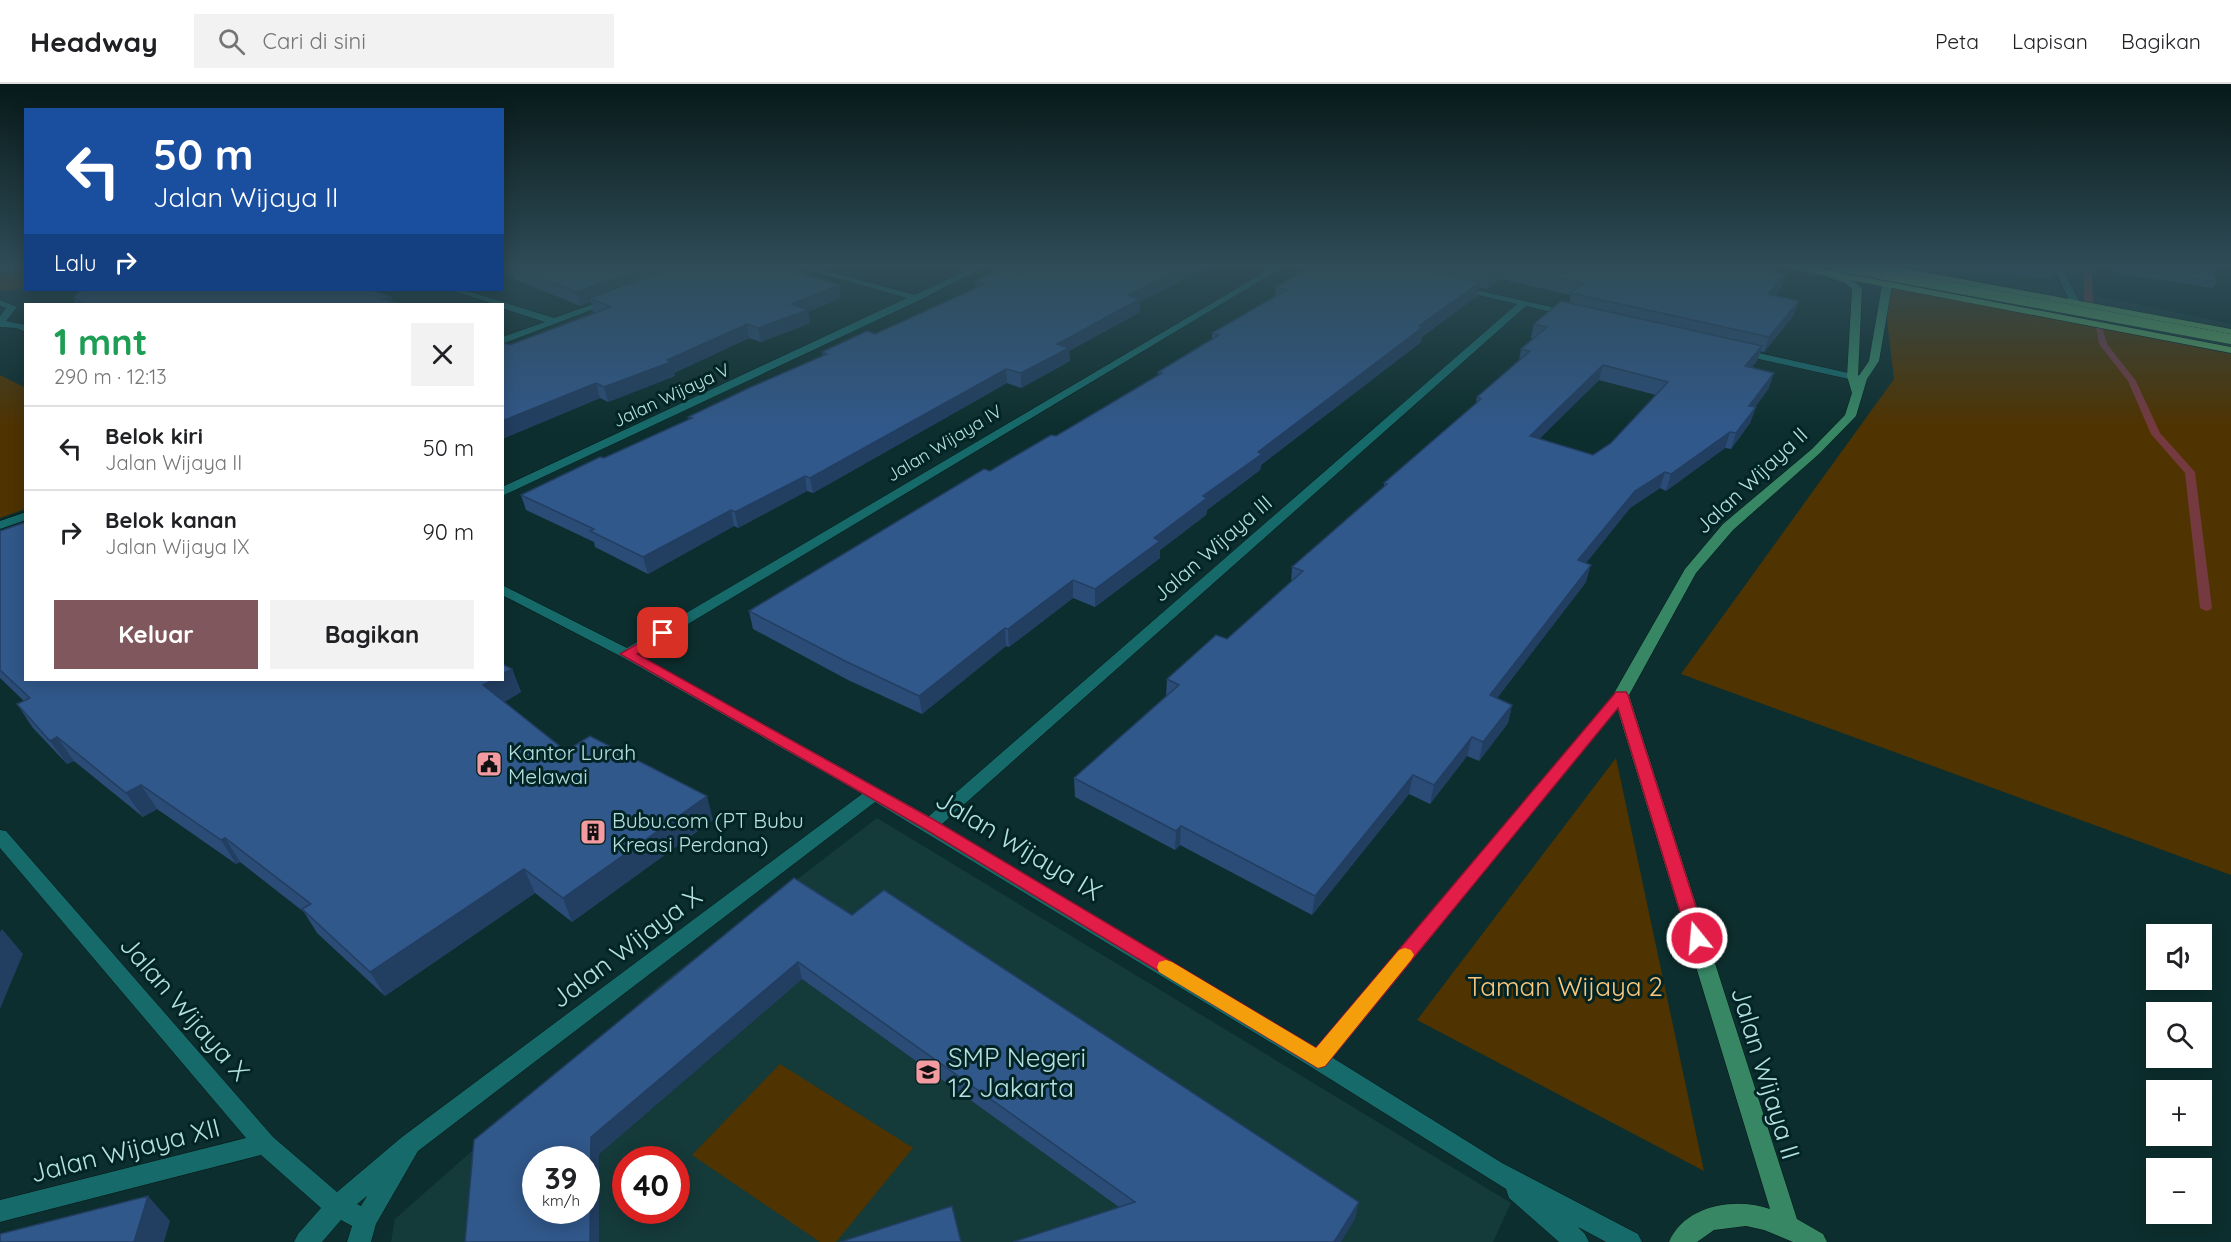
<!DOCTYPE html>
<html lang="id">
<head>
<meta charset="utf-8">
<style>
	:root { --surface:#fff; --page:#f2f2f2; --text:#202124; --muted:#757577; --line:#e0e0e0; --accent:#7f575c }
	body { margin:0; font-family:Quicksand,sans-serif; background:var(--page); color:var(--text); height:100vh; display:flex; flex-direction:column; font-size:22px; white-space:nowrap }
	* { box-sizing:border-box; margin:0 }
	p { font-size:20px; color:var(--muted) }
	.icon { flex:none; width:33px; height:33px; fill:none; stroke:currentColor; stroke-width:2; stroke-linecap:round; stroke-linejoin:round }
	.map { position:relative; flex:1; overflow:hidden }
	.side { position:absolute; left:24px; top:219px; width:480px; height:378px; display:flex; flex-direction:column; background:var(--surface); border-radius:0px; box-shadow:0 3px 15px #0003 }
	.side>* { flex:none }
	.top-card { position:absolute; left:24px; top:24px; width:480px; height:183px; border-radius:0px; box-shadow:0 3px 15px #0003; background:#1a4fa0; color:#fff; overflow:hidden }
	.controls { position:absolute; left:2146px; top:840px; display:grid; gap:12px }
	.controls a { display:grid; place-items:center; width:66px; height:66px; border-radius:0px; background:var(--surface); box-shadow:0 3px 15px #0003; font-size:30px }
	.speed { position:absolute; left:522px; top:1062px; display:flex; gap:12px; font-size:30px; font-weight:700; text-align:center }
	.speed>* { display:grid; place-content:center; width:78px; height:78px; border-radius:50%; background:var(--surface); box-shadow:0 3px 15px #0003; line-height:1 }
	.speed small { font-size:15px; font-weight:400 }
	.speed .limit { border:9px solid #d22; background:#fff; color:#111 }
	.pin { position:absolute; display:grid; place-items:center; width:51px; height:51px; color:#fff; margin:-26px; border-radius:12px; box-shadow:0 3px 9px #0006 }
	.me { position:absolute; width:66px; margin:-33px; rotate:343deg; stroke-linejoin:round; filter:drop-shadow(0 0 4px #0008) }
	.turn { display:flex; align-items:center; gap:21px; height:126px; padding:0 30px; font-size:27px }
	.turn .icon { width:78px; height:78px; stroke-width:2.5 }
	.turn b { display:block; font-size:42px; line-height:51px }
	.then { display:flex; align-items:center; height:57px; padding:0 30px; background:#0003; gap:12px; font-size:22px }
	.round { display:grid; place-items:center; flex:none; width:63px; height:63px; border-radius:0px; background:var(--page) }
	.headline { display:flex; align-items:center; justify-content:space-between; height:102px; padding:0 30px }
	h1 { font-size:36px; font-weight:700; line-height:45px; color:#1e9e55 }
	.button { display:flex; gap:12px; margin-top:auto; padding:12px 30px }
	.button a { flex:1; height:69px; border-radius:0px; background:var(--accent); color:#fff; font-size:24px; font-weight:700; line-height:69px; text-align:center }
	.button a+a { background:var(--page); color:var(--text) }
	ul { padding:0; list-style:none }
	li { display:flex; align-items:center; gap:18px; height:84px; padding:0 30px; border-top:2px solid var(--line) }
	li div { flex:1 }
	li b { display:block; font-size:22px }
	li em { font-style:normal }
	header { display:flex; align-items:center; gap:36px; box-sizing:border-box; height:84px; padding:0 30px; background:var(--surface); border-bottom:2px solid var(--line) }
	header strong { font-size:28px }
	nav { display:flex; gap:33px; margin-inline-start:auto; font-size:21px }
	.search { width:420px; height:54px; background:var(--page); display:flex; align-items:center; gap:15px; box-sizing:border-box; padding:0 21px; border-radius:0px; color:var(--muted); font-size:22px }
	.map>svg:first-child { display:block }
	.built { fill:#153a3a; fill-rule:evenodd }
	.green { fill:#4f3300 }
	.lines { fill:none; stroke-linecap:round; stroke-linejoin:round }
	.stream { fill:#753a40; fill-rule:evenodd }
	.street-casing { stroke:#061313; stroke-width:1 }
	.secondary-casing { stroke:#061313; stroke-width:1 }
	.primary-casing { stroke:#061313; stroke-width:1 }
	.street { fill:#166a6a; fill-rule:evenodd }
	.secondary { fill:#378765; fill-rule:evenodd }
	.primary { fill:#57a55f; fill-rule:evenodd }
	.primary-bridge-casing { stroke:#061313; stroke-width:10; stroke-linecap:butt }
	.primary-bridge { stroke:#57a55f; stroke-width:10 }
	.wall { fill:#2a4c77; fill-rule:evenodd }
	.shaded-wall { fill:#223e61 }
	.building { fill:#31588a; stroke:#223e61; stroke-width:1.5; fill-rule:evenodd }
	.route { fill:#e11d48; stroke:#92132f; stroke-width:1.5 }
	.slow { fill:#f59e0b }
	.labels { text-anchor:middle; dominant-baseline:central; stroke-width:6; stroke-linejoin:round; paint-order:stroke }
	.far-street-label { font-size:18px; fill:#b4e1e0; stroke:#032424 }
	.street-label { font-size:21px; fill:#b4e1e0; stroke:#032424 }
	.poi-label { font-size:21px; fill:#b4e1e0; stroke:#032424; text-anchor:start }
	.near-street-label { font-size:26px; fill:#b4e1e0; stroke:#032424 }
	.near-park-label { font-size:26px; fill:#fcc77b; stroke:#032424 }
	.near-poi-label { font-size:26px; fill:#b4e1e0; stroke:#032424; text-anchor:start }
</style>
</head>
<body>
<header>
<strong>Headway</strong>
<div class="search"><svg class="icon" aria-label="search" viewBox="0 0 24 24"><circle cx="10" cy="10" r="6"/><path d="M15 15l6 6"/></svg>Cari di sini</div>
<nav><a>Peta</a><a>Lapisan</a><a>Bagikan</a></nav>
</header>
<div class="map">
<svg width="2231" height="1158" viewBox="0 0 2231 1158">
	<rect width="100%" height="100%" fill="#0d2e2e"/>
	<!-- built -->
	<path class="built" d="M1804 182H2077L2098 212 2231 240V271L1804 190Z
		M877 734 1511 1119 1493 1158H391L395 1135 661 900ZM536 1076H586V1126H536ZM626 1076H676V1126H626Z"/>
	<!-- green -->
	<path class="green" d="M25 182V204L0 207V183Z
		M1883 202 2231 270V791L1681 590 1894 295Z
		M0 291 26 304 25 425 0 434Z
		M1616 674 1704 1087 1417 936Z
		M780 980 913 1064 836 1158H820L692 1071Z"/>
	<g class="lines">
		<!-- stream -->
		<path class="stream" d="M2084 182H2092L2093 219 2089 221 2085 219 2084 214Z
			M2096 243H2102L2107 260 2136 297 2160 349 2195 388 2212 524 2210 526 2206 527 2200 524 2185 389 2151 350 2128 297 2099 260Z"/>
		<defs>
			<path id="street" d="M794 182H807L915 211 976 182H987L920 216 502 412V403L907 214Z
				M1275 182H1285L638 570 929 732 1517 220 1457 206V202L1574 228V232L1571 233 1526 222 942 740 1316 964 1616 608H1626L1629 611 1626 614 1333 974 1502 1079 1638 1150 1642 1158H1606L1578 1143 1585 1150 1589 1158H1559L1509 1114 1506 1105 1311 983 875 718 418 1067 376 1140 371 1158H347L352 1142 341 1136 322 1158H294L298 1150 321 1124 261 1071 0 1138V1116L246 1054 0 764V746L6 747 273 1053 337 1108 402 1053 862 710 622 573 502 511V501L627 564ZM367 1112 361 1122 357 1120Z
				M2053 182H2061L2081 220 2079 222 2071 220Z
				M451 206H464L554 234 607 215 615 217 502 260V253L545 238 502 224V220H494Z
				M0 216 17 223 6 237 26 241V248L16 244 0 243V232L6 224 0 222Z
				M1741 265 1862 292 1867 295 1862 298 1737 270V266Z
				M26 428V436L0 445V437Z"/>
			<path id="secondary" d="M1814 183 1851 195 1862 204 1858 293 1869 277 1882 201 1887 198 1892 201 1879 277 1867 295 1856 332 1820 369 1733 446 1696 489 1629 611 1797 1135 1823 1150 1827 1158H1793L1764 1146 1746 1142 1714 1146 1697 1158H1669C1685 1121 1735 1113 1770 1125L1613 611 1685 485 1723 440 1812 365 1845 331 1852 309 1847 292 1852 205 1845 199 1811 188 1810 186Z"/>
			<path id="primary" d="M1789 182H1806L2231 263V269L1793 185Z
				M1875 182H1892L2231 245V251L1879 185Z"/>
		</defs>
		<!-- street casing -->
		<use href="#street" class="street-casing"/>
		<!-- secondary casing -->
		<use href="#secondary" class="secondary-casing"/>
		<!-- primary casing -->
		<use href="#primary" class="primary-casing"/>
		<!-- street -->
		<use href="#street" class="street"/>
		<!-- secondary -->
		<use href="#secondary" class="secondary"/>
		<!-- primary -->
		<use href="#primary" class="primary"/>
		<defs>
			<path id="primary-bridge" d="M1836 182 2231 255"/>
		</defs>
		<!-- primary-bridge casing -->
		<use href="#primary-bridge" class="primary-bridge-casing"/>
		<!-- primary-bridge -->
		<use href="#primary-bridge" class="primary-bridge"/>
	</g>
	<!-- wall -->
	<path class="wall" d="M502 182H779L841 214 808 228 810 239 761 258 749 254 674 289 675 292 608 318 600 314 502 355V258L510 261 595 228H593L591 218 580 222 510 193Z
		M1312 182H1744L1786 190 1781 204 1775 212 1794 231 1764 268 1761 267 1757 277 1751 284 1769 304 1755 323H1756L1750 339 1731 365 1725 364 1666 407 1660 404 1630 424 1586 479V498L1497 614 1512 621 1508 639 1479 677 1467 672 1430 720 1409 710 1312 831 1180 761 1175 766 1075 713 1074 694 1166 612 1167 595 1227 555 1291 498 1292 483 1384 403V399L1476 319 1477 313 1519 277 1521 265 1533 255 1531 254 1534 240 1569 219 1571 211 1501 195 1487 205 1479 203 1477 212 1422 253 1421 258 1261 381 1260 386 1207 426 1206 431 1160 466V474L1095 523 1073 514 1009 563 1006 562 922 630 848 596 753 545 749 527 990 387 1056 352 1158 291V288L1212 256V249L1275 213 1276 203ZM1599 296 1656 311 1611 359 1593 371 1539 355Z
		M1977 182H2055L2057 184 2052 195 1993 188 1991 184Z
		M2111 182H2211L2216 198 2213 204 2114 189Z
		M975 197 1140 218V228L1069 267 1070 277 1021 304 1007 299 813 409 807 407 738 444 734 442 648 490 595 463 594 458 526 426 521 411 689 336 688 333 823 272 822 268 875 250 976 204Z
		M73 214 393 219 398 220H76Z
		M0 447 512 585 521 608 504 618 566 667 713 736 572 838 535 809 385 912 317 849 304 828 240 778 236 780 157 725 143 733 74 677 67 680 33 644 17 620 24 617 0 594Z
		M852 831 1355 1135 1119 1123 802 895 599 1070V1158H465Z"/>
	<!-- shaded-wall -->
	<path class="shaded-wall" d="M502 182H506L510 193 502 195Z
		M650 182H688L590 214 591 218 580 222 576 208Z
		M1186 182H1210L1140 218V228L1069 267 1070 277 1021 304V289L1057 260 1128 211Z
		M1503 182 1501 195 1487 205 1490 191Z
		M1786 190 1781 204 1764 225 1768 210Z
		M1479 199 1477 212 1422 253 1421 258 1261 381 1260 386 1207 426 1206 431 1160 466V474L1095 523V505L1154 454 1258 368 1419 242Z
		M839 201 841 214 808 228 810 239 761 258 758 244 792 220Z
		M391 213 394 220 383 215Z
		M1799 217 1794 231 1764 268 1769 253Z
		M747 240 749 254 674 289 675 292 608 318 604 303Z
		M1762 262 1757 277 1740 297 1745 282Z
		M1603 281 1599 296 1526 368 1530 352Z
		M1006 285 1007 299 813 409 810 394Z
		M1774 289 1769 304 1744 337 1749 322Z
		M596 299 600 314 502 355V337Z
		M1756 323 1750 339 1731 365 1736 349Z
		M1730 348 1725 364 1666 407 1671 390Z
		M1665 388 1660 404 1630 424 1574 494 1578 476 1635 407Z
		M805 392 807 407 738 444 735 428Z
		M731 426 734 442 648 490 643 473Z
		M1591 481 1586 498 1485 630 1490 611Z
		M1073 496V514L1009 563 1008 545Z
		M1005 544 1006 562 922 630 919 612Z
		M512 585 521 608 492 625 483 601 493 596H502V590Z
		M1512 621 1508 639 1479 677 1483 658Z
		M57 653 74 677 67 680 50 657Z
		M1472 653 1467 672 1430 720 1434 701Z
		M1413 691 1409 710 1312 831 1315 812Z
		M141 701 157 725 143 733 126 709Z
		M707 712 713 736 572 838 563 814Z
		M1181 742 1180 761 1175 766 1176 747Z
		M225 754 240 778 236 780 221 756Z
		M524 785 535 809 385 912 370 888Z
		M2 845 23 870 0 925V848Z
		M798 878 802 895 599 1070V1158H590L591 1053Z
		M148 1112 170 1137 164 1158H134Z
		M1359 1118 1355 1135 1341 1158H1334Z"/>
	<!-- building -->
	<path class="building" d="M511 182H650L576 208Z
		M676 182H779L839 201 792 220 808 226 758 244 747 240 667 276 671 278 604 303 596 299 502 337V258L510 261 611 223 590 214Z
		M1009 182H1186L1128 211 1140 215 1057 260 1069 264 1021 289 1006 285 810 394 805 392 735 428 731 426 643 473 590 447 594 445 521 411 600 373 604 374 692 334 688 333 751 303 827 270 822 268 867 247 875 250 985 200 975 197Z
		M1312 182H1408L1479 199 1419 242 1423 243 1258 368 1262 370 1203 412 1207 414 1154 454 1160 457 1095 505 1073 496 1008 545 1005 544 919 612 845 577 749 527 984 385 990 387 1051 351 1056 352 1162 289 1158 288 1219 251 1212 249 1286 206 1276 203Z
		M1447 182H1503L1490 191Z
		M1505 182H1744L1786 190 1768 210 1799 217 1769 253 1571 209 1583 199Z
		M2034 182H2055L2057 184Z
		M2116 182H2211L2216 198 2117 182Z
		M81 206H371L391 213 383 215 398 220H85L73 214Z
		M1561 217 1762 262 1745 282 1774 289 1749 322 1756 323 1736 349 1730 348 1671 390 1665 388 1635 407 1578 476 1591 481 1490 611 1512 621 1483 658 1472 653 1434 701 1413 691 1315 812 1181 742 1176 747 1074 694 1179 601 1167 595 1216 551 1227 555 1303 487 1292 483 1387 400 1384 399 1481 315 1477 313 1530 267 1521 265 1547 243 1534 240ZM1603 281 1668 298 1611 359 1593 371 1530 352Z
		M26 438V596H493L483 601 566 667 590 652 707 712 563 814 524 785 370 888 302 825 311 820 225 754 221 756 141 701 126 709 57 653 50 657 17 620 30 614 0 586V447Z
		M502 580 512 585 502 590Z
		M794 794 852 831 884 806 1359 1118 1334 1158H1013L1135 1118 798 878 591 1053 590 1158H465L474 1056ZM536 1076H586V1126H536Z
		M148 1112 134 1158H0V1150Z
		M952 1122 961 1158H840Z"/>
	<!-- sky -->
	<linearGradient id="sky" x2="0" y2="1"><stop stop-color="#071919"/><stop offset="0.53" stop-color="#2f4c57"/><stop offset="1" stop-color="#2f4c57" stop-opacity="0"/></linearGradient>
	<rect width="2231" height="344" fill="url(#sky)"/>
	<!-- route -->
	<path class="route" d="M663 545 669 549 667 552 637 570 936 737 1316 964 1616 608H1626L1628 611 1706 854 1703 859 1697 861 1691 859 1688 854 1618 624 1325 982 1318 984 925 745 620 570Z"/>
	<!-- slow -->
	<path class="slow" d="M1405 864 1411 866 1414 871 1411 876 1325 982 1318 984 1159 888 1157 883 1159 878 1166 876 1172 878 1316 964 1399 866Z"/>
	<!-- icons -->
	<defs>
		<symbol id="civic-square" viewBox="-11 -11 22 22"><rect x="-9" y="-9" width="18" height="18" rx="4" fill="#f49aa1" stroke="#032424"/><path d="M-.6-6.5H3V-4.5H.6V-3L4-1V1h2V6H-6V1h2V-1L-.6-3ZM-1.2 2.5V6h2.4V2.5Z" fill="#111"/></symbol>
		<symbol id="building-square" viewBox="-11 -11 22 22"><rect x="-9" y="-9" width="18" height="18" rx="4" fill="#f49aa1" stroke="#032424"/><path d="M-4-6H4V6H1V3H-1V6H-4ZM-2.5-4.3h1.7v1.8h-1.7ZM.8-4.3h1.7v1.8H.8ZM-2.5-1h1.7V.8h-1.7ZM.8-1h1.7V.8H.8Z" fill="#111"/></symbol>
		<symbol id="school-square" viewBox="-11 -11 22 22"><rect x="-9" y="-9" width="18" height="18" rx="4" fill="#f49aa1" stroke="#032424"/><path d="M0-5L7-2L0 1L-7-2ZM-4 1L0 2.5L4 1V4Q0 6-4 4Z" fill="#111"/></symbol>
	</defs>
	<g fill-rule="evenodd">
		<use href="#civic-square" x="474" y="665" width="30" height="30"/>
		<use href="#building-square" x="578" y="733" width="30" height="30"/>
		<use href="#school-square" x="913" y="973" width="30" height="30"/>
	</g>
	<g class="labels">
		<!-- far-street labels -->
		<g class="far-street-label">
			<text transform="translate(671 311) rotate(-25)">Jalan Wijaya V</text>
			<text transform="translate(944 359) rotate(-31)">Jalan Wijaya IV</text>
		</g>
		<!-- street labels -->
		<g class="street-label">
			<text transform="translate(1751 396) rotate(-43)">Jalan Wijaya II</text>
			<text transform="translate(1212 464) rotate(-41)">Jalan Wijaya III</text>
		</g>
		<!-- poi labels -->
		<g class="poi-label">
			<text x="508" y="668">Kantor Lurah<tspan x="508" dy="24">Melawai</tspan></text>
			<text x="612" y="736">Bubu.com (PT Bubu<tspan x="612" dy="24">Kreasi Perdana)</tspan></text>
		</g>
		<!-- near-street labels -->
		<g class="near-street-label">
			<text transform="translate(1019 761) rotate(31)">Jalan Wijaya IX</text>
			<text transform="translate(626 863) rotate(-37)">Jalan Wijaya X</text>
			<text transform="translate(185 924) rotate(49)">Jalan Wijaya X</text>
			<text transform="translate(1766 989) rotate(73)">Jalan Wijaya II</text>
			<text transform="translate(125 1066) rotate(-14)">Jalan Wijaya XII</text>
		</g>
		<!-- near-park labels -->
		<g class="near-park-label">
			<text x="1565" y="902">Taman Wijaya 2</text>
		</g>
		<!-- near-poi labels -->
		<g class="near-poi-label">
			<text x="948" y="973">SMP Negeri<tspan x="948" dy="30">12 Jakarta</tspan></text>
		</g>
	</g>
</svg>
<div class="controls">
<a><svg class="icon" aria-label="sound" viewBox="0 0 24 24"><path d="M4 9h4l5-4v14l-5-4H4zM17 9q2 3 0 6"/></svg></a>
<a><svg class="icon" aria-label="search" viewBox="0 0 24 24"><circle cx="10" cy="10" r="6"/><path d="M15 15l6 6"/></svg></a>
<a>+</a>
<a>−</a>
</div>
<div class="speed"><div>39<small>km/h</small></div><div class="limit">40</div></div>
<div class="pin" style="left:663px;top:549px;background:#d93025"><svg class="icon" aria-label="arrive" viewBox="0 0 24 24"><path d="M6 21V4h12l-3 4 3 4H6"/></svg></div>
<svg class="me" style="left:1697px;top:854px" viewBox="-20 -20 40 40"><circle r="17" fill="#e11d48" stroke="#fff" stroke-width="3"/><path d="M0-11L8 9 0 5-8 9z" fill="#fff"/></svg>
<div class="top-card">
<div class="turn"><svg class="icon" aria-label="left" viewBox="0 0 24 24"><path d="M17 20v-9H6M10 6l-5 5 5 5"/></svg><div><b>50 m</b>Jalan Wijaya II</div></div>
<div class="then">Lalu<svg class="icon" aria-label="right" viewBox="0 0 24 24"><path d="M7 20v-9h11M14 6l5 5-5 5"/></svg></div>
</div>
<section class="side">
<div class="headline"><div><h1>1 mnt</h1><p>290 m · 12:13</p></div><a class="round"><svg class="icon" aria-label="close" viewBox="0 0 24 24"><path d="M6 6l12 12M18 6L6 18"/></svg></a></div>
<ul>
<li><svg class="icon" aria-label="left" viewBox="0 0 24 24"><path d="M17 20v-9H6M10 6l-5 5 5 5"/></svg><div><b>Belok kiri</b><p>Jalan Wijaya II</p></div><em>50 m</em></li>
<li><svg class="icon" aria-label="right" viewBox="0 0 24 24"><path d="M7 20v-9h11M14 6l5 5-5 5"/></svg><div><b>Belok kanan</b><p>Jalan Wijaya IX</p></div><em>90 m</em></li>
</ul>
<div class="button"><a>Keluar</a><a>Bagikan</a></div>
</section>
</div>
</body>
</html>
